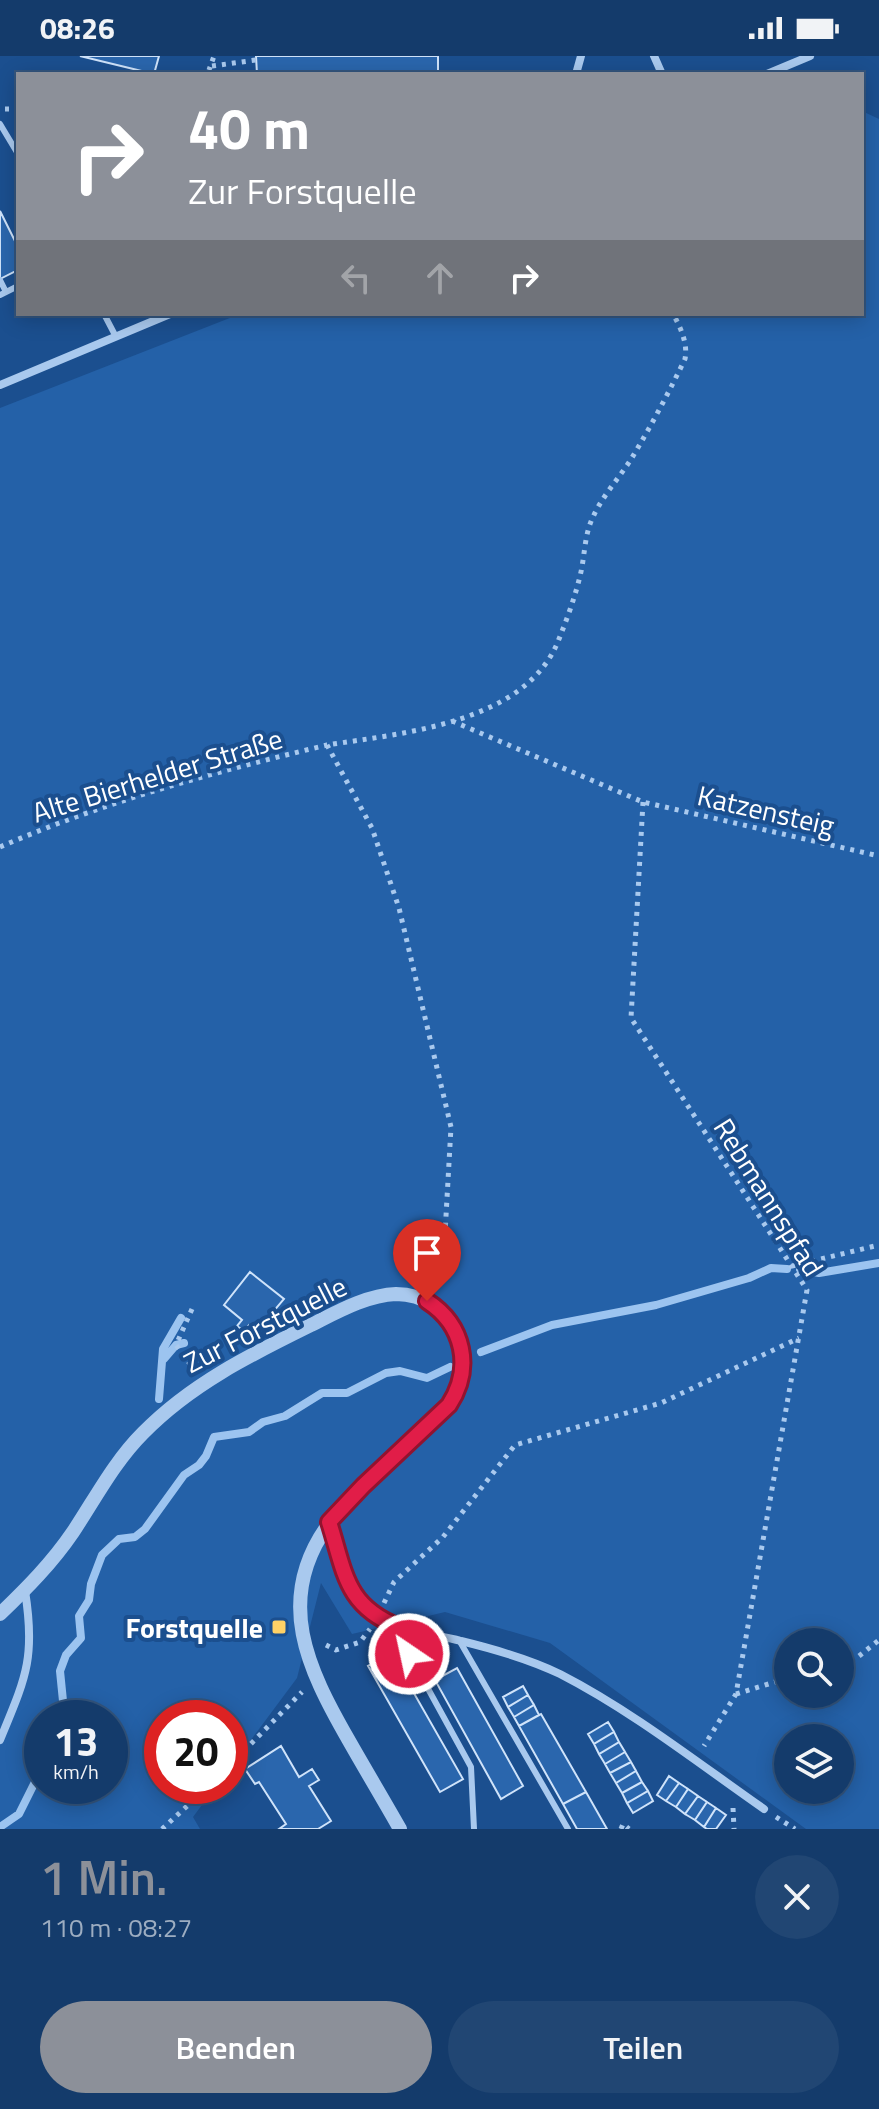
<!DOCTYPE html>
<html lang="de">
<head>
<meta charset="utf-8">
<style>
	:root { --surface:#143b6b; --page:#214673; --text:#f1f3f6; --muted:#9dadc1; --line:#33557e; --accent:#8c9099 }
	body { margin:0; font-family:"Titillium Web",sans-serif; background:var(--page); color:var(--text); height:100vh; display:flex; flex-direction:column; font-size:30px; white-space:nowrap }
	* { box-sizing:border-box; margin:0 }
	p { font-size:26px; color:var(--muted) }
	.icon { flex:none; width:44px; height:44px; fill:none; stroke:currentColor; stroke-width:2; stroke-linecap:round; stroke-linejoin:round }
	.map { position:relative; height:1773px; overflow:hidden }
	.details { display:flex; flex-direction:column; background:var(--surface); flex:1 }
	.details>* { flex:none }
	.top-card { position:absolute; left:16px; top:16px; width:848px; height:244px; border-radius:0px; box-shadow:0 4px 20px #0003,0 0 0 2px var(--line); background:#8c9099; color:#fff; overflow:hidden }
	.buttons { position:absolute; left:774px; top:1572px; display:grid; gap:16px }
	.buttons a { display:grid; place-items:center; width:80px; height:80px; border-radius:50%; background:var(--surface); box-shadow:0 4px 20px #0003,0 0 0 2px var(--line); font-size:40px }
	.speed { position:absolute; left:24px; top:1644px; display:flex; gap:16px; font-size:40px; font-weight:700; text-align:center }
	.speed>* { display:grid; place-content:center; width:104px; height:104px; border-radius:50%; background:var(--surface); box-shadow:0 4px 20px #0003,0 0 0 2px var(--line); line-height:1 }
	.speed small { font-size:20px; font-weight:400 }
	.speed .limit { border:12px solid #d22; background:#fff; color:#111 }
	.pin { position:absolute; display:grid; place-items:center; width:68px; height:68px; color:#fff; margin:-82px -34px; border-radius:50% 50% 50% 0; rotate:-45deg; box-shadow:0 0 8px #0007 }
	.pin .icon { rotate:45deg }
	.me { position:absolute; width:88px; margin:-44px; rotate:326deg; stroke-linejoin:round; filter:drop-shadow(0 0 6px #0008) }
	.turn { display:flex; align-items:center; gap:28px; height:168px; padding:0 40px; font-size:36px }
	.turn .icon { width:104px; height:104px; stroke-width:2.5 }
	.turn b { display:block; font-size:56px; line-height:68px }
	.lanes { display:flex; align-items:center; height:76px; padding:0 40px; background:#0003; justify-content:center; gap:40px; direction:ltr }
	.lanes .off { opacity:.35 }
	.round { display:grid; place-items:center; flex:none; width:84px; height:84px; border-radius:42px; background:var(--page) }
	.summary { display:flex; align-items:center; justify-content:space-between; height:136px; padding:0 40px }
	h1 { font-size:48px; font-weight:600; line-height:60px; color:var(--accent) }
	.button { display:flex; gap:16px; margin-top:auto; padding:16px 40px }
	.button a { flex:1; height:92px; border-radius:48px; background:var(--accent); color:#fff; font-size:32px; font-weight:600; line-height:92px; text-align:center }
	.button a+a { background:var(--page); color:var(--text) }
	.status { display:flex; justify-content:space-between; align-items:center; height:56px; padding:0 40px; background:var(--surface); direction:ltr }
	.status svg { height:22px; fill:currentColor }
	.map>svg:first-child { display:block }
	.green { fill:#2461a8; fill-rule:evenodd }
	.lines { fill:none; stroke-linecap:round; stroke-linejoin:round }
	.stream { stroke:#9cc4f0; stroke-width:8 }
	.building { fill:#2a66ad; stroke:#cfe3fa; stroke-width:2 }
	.path { stroke:#a9c9ee; stroke-width:5; stroke-dasharray:4 6; stroke-linecap:butt }
	.service { stroke:#a9c9ee; stroke-width:6 }
	.minor { stroke:#a9c9ee; stroke-width:8 }
	.tertiary { stroke:#a9c9ee; stroke-width:14 }
	.route-casing { stroke:#92132f; stroke-width:20 }
	.route { stroke:#e11d48; stroke-width:14 }
	.poi-dot { fill:#ffd166; stroke:#1b4f8f; stroke-width:3 }
	.labels { text-anchor:middle; dominant-baseline:central; stroke-width:8; stroke-linejoin:round; paint-order:stroke }
	.street-label { font-size:28px; fill:#fff; stroke:#1b4f8f }
	.poi-label { font-size:28px; font-weight:bold; fill:#fff; stroke:#1b4f8f; text-anchor:end }
</style>
</head>
<body>
<div class="status"><b>08:26</b><svg viewBox="0 0 49 12"><path d="M0 12V9h3v3zM5 12V6h3v6zM10 12V3h3v9zM15 12V0h3v12zM26 1h20v11H26zM47 4h2v5h-2z"/></svg></div>
<div class="map">
<svg width="879" height="1773" viewBox="0 0 879 1773">
	<rect width="100%" height="100%" fill="#1b4f8f"/>
	<!-- green -->
	<path class="green" d="M862 55 879 63V1773H806L550 1587 445 1556 352 1578 321 1527 297 1622 230 1712V1662H162V1730H216L193 1761 200 1773H0V352L240 258H862ZM788 1586H840V1638H788ZM42 1662H110V1730H42ZM788 1682H840V1734H788Z"/>
	<g class="lines">
		<!-- stream -->
		<path class="stream" d="M800 1213 819 1217 879 1207
			M481 1296 552 1269 656 1249 749 1222 771 1212 787 1213
			M164 1303 176 1289 184 1287
			M159 1343 163 1293 181 1262
			M59 1662 63 1645 60 1615 66 1599 81 1582 79 1560 89 1544 91 1528 102 1499 119 1483 135 1481 145 1473 184 1419 199 1409 206 1400 214 1381 249 1376 263 1366 285 1360 322 1337H347L386 1317 400 1315 427 1322 450 1311
			M0 1771 19 1758 42 1712"/>
	</g>
	<!-- building -->
	<path class="building" d="M80 0H159L154 18Z
		M256 0H438V15L437 18H257Z
		M0 155 18 191V214L0 223Z
		M250 1216 284 1243 257 1275 249 1269 244 1275 237 1270 242 1264 224 1249Z
		M391 1597 463 1723 440 1736 368 1610Z
		M457 1612 523 1730 501 1743 435 1624Z
		M523 1630 528 1639 508 1651 503 1641Z
		M528 1639 534 1649 514 1661 508 1651Z
		M534 1649 539 1659 519 1670 514 1661Z
		M541 1658 586 1736 563 1748 519 1670Z
		M608 1666 614 1676 594 1688 588 1678Z
		M614 1676 619 1686 599 1698 594 1688Z
		M619 1686 625 1696 605 1708 599 1698Z
		M281 1690 299 1721 312 1713 319 1724 309 1730 331 1765 318 1773H279L286 1768 259 1726 255 1728 245 1713Z
		M625 1696 631 1706 610 1717 605 1708Z
		M631 1706 636 1715 616 1727 610 1717Z
		M636 1715 642 1726 622 1737 616 1727Z
		M669 1720 679 1727 666 1745 657 1739Z
		M642 1726 648 1735 627 1747 622 1737Z
		M679 1727 688 1733 676 1751 666 1745Z
		M688 1733 698 1740 685 1758 676 1751Z
		M648 1735 653 1745 633 1757 627 1747Z
		M586 1736 607 1773H577L563 1748Z
		M698 1740 707 1746 695 1764 685 1758Z
		M707 1746 716 1752 704 1771 695 1764Z
		M716 1752 726 1759 716 1773H707L704 1771Z"/>
	<g class="lines">
		<!-- path -->
		<path class="path" d="M212 10 256 4
			M199 18 209 14 214 0
			M5 53H18
			M452 665 643 746 879 800
			M643 746 631 962 807 1234 736 1638 704 1690
			M0 791C106 745 215 716 327 689
			M792 1210 879 1189
			M426 1227 435 1209 445 1178 451 1071 399 852 372 772 327 689C404 677 527 667 559 583 567 563 575 541 580 520 585 501 584 479 593 461 602 441 618 423 630 405 650 372 668 338 685 303 688 288 681 272 673 258
			M192 1253 176 1289 193 1312
			M384 1547 394 1526 443 1481 515 1389 661 1347 799 1282
			M326 1589 336 1594 360 1586 370 1573
			M840 1606 859 1600 879 1584
			M736 1638 788 1622
			M230 1709 302 1636
			M733 1752 734 1773
			M776 1761 795 1773
			M162 1773 209 1730
			M621 1773 623 1768 629 1773"/>
		<!-- service -->
		<path class="service" d="M0 68 18 98
			M0 224 6 236
			M0 239 18 230
			M104 258 115 279
			M399 1571 409 1598 471 1711 474 1773
			M459 1584 568 1773"/>
		<!-- minor -->
		<path class="minor" d="M654 0 662 18
			M576 18 581 0
			M767 18 810 0
			M0 329 170 258
			M330 1467C339 1495 345 1536 368 1556 393 1576 431 1577 461 1585 494 1593 529 1603 560 1618 632 1655 698 1707 764 1753
			M0 1684C25 1623 36 1603 25 1535"/>
		<!-- tertiary -->
		<path class="tertiary" d="M0 1558C26 1533 52 1507 73 1476 95 1443 114 1406 143 1377 191 1328 250 1299 311 1269 337 1256 367 1239 396 1238 424 1238 448 1255 458 1280 468 1304 463 1328 449 1349 409 1388 361 1423 328 1469 274 1544 308 1613 348 1683 365 1713 383 1743 400 1773"/>
	</g>
	<g class="lines">
		<defs>
			<path id="route" d="M409 1598 399 1571C345 1550 345 1516 329 1466L363 1430 449 1349C473 1312 464 1269 427 1245"/>
		</defs>
		<!-- route casing -->
		<use href="#route" class="route-casing"/>
		<!-- route -->
		<use href="#route" class="route"/>
	</g>
	<!-- markers -->
	<rect class="poi-dot" x="271" y="1563" width="16" height="16" rx="4"/>
	<g class="labels">
		<!-- street labels -->
		<g class="street-label">
			<text transform="translate(157 719) rotate(-17)">Alte Bierhelder Straße</text>
			<text transform="translate(766 754) rotate(13)">Katzensteig</text>
			<text transform="translate(769 1141) rotate(58)">Rebmannspfad</text>
			<text transform="translate(265 1268) rotate(-27)">Zur Forstquelle</text>
		</g>
		<!-- poi labels -->
		<g class="poi-label">
			<text x="263" y="1571">Forstquelle</text>
		</g>
	</g>
</svg>
<div class="buttons">
<a><svg class="icon" aria-label="search" viewBox="0 0 24 24"><circle cx="10" cy="10" r="6"/><path d="M15 15l6 6"/></svg></a>
<a><svg class="icon" aria-label="layers" viewBox="0 0 24 24"><path d="M12 4l9 5-9 5-9-5zM3 14l9 5 9-5"/></svg></a>
</div>
<div class="speed"><div>13<small>km/h</small></div><div class="limit">20</div></div>
<div class="pin" style="left:427px;top:1245px;background:#d93025"><svg class="icon" aria-label="arrive" viewBox="0 0 24 24"><path d="M6 21V4h12l-3 4 3 4H6"/></svg></div>
<svg class="me" style="left:409px;top:1598px" viewBox="-20 -20 40 40"><circle r="17" fill="#e11d48" stroke="#fff" stroke-width="3"/><path d="M0-11L8 9 0 5-8 9z" fill="#fff"/></svg>
<div class="top-card">
<div class="turn"><svg class="icon" aria-label="right" viewBox="0 0 24 24"><path d="M7 20v-9h11M14 6l5 5-5 5"/></svg><div><b>40 m</b>Zur Forstquelle</div></div>
<div class="lanes"><svg class="icon off" aria-label="left" viewBox="0 0 24 24"><path d="M17 20v-9H6M10 6l-5 5 5 5"/></svg><svg class="icon off" aria-label="ahead" viewBox="0 0 24 24"><path d="M12 20V5M6 11l6-6 6 6"/></svg><svg class="icon" aria-label="right" viewBox="0 0 24 24"><path d="M7 20v-9h11M14 6l5 5-5 5"/></svg></div>
</div>
</div>
<section class="details">
<div class="summary"><div><h1>1 Min.</h1><p>110 m · 08:27</p></div><a class="round"><svg class="icon" aria-label="close" viewBox="0 0 24 24"><path d="M6 6l12 12M18 6L6 18"/></svg></a></div>
<div class="button"><a>Beenden</a><a>Teilen</a></div>
</section>
</body>
</html>
